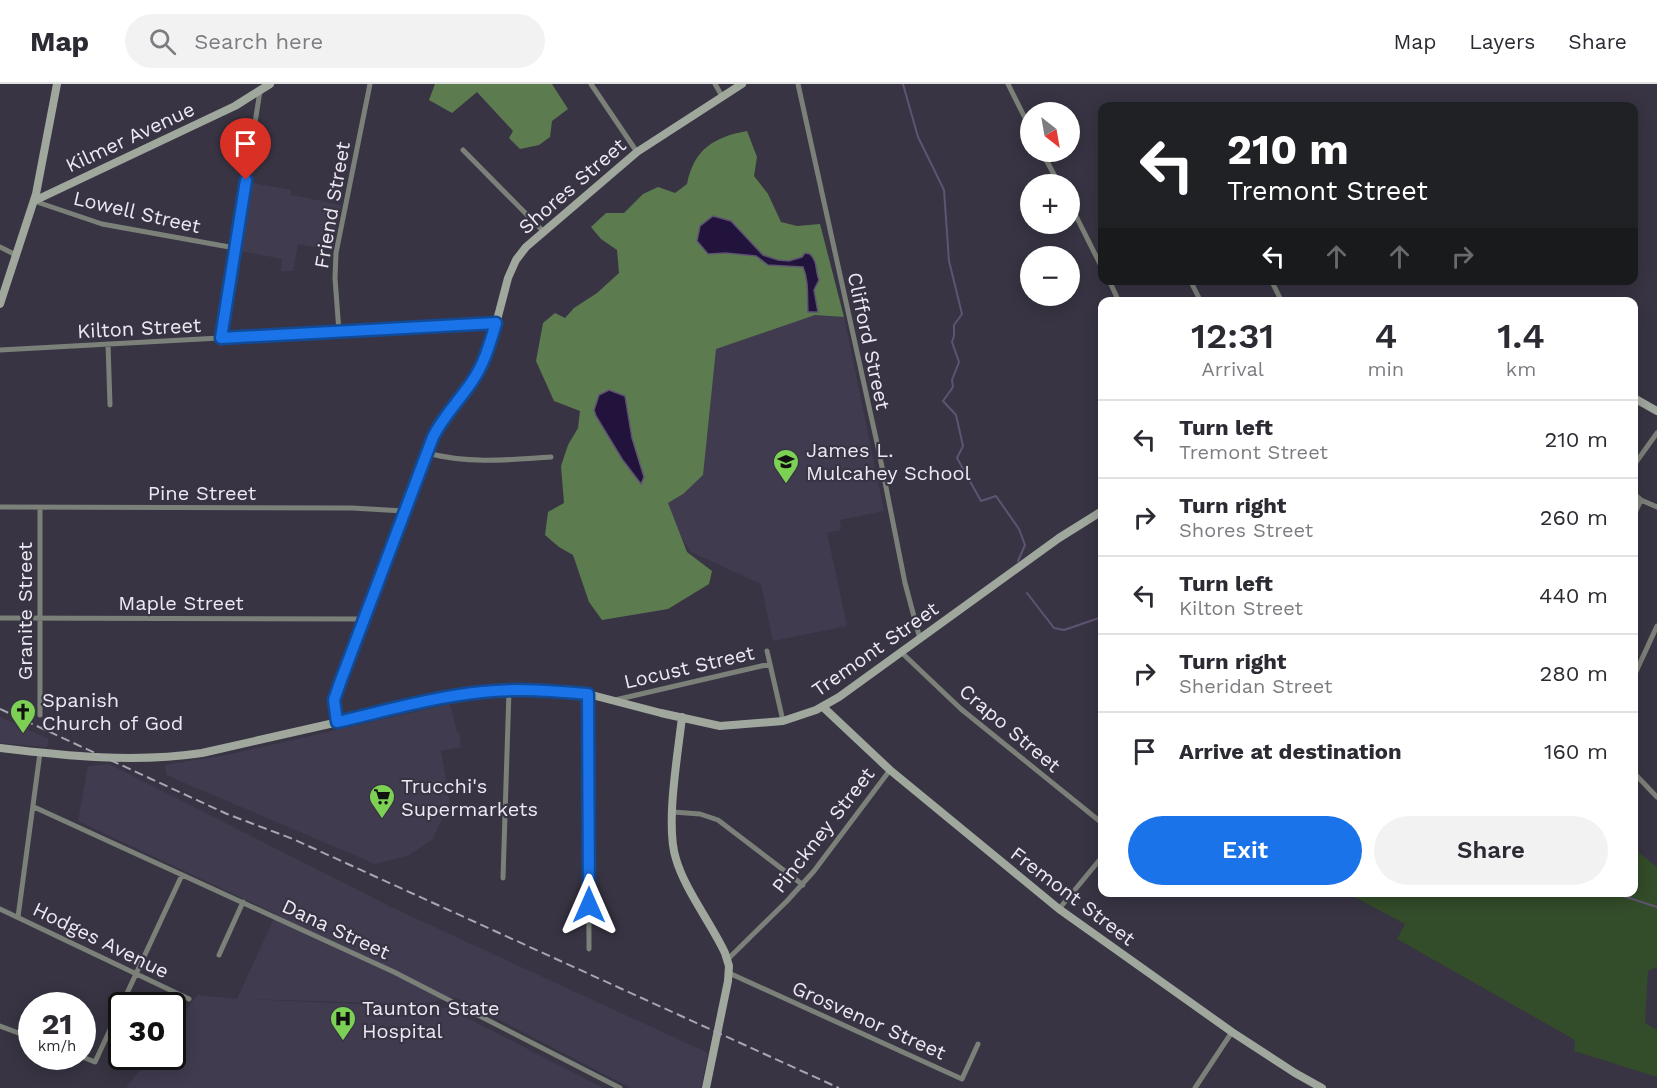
<!DOCTYPE html>
<html lang="en">
<head>
<meta charset="utf-8">
<style>
	:root { --surface:#fff; --page:#f2f2f3; --text:#2b2b33; --muted:#7c7c81; --line:#e1e1e2; --accent:#1a73e8 }
	body { margin:0; font-family:"Work Sans",sans-serif; background:var(--page); color:var(--text); height:100vh; display:flex; flex-direction:column; font-size:22px; white-space:nowrap }
	* { box-sizing:border-box; margin:0 }
	p { font-size:20px; color:var(--muted) }
	.icon { flex:none; width:33px; height:33px; fill:none; stroke:currentColor; stroke-width:2; stroke-linecap:round; stroke-linejoin:round }
	.map { position:relative; flex:1; overflow:hidden }
	.drawer { position:absolute; left:1098px; top:213px; width:540px; height:600px; display:flex; flex-direction:column; background:var(--surface); border-radius:12px; box-shadow:0 3px 15px #0003 }
	.drawer>* { flex:none }
	.hud { position:absolute; left:1098px; top:18px; width:540px; height:183px; border-radius:12px; box-shadow:0 3px 15px #0003; background:#202124; color:#fff; overflow:hidden }
	.needle { width:39px; rotate:149deg }
	.tools { position:absolute; left:1020px; top:18px; display:grid; gap:12px }
	.tools a { display:grid; place-items:center; width:60px; height:60px; border-radius:50%; background:var(--surface); box-shadow:0 3px 15px #0003; font-size:30px }
	.speed { position:absolute; left:18px; top:908px; display:flex; gap:12px; font-size:30px; font-weight:700; text-align:center }
	.speed>* { display:grid; place-content:center; width:78px; height:78px; border-radius:50%; background:var(--surface); box-shadow:0 3px 15px #0003; line-height:1 }
	.speed small { font-size:15px; font-weight:400 }
	.speed .limit { border:3px solid #111; border-radius:9px; background:#fff; color:#111 }
	.pin { position:absolute; display:grid; place-items:center; width:51px; height:51px; color:#fff; margin:-62px -26px; border-radius:50% 50% 50% 0; rotate:-45deg; box-shadow:0 0 6px #0007 }
	.pin .icon { rotate:45deg }
	.me { position:absolute; width:66px; margin:-33px; rotate:0deg; stroke-linejoin:round; filter:drop-shadow(0 0 4px #0008) }
	.turn { display:flex; align-items:center; gap:21px; height:126px; padding:0 30px; font-size:27px }
	.turn .icon { width:78px; height:78px; stroke-width:2.5 }
	.turn b { display:block; font-size:42px; line-height:51px }
	.lanes { display:flex; align-items:center; height:57px; padding:0 30px; background:#0003; justify-content:center; gap:30px; direction:ltr }
	.lanes .off { opacity:.35 }
	.eta { display:flex; justify-content:space-evenly; align-items:center; height:102px; text-align:center }
	.eta b { font-size:36px; font-weight:600; line-height:42px }
	.action { display:flex; gap:12px; margin-top:auto; padding:12px 30px }
	.action a { flex:1; height:69px; border-radius:36px; background:var(--accent); color:#fff; font-size:24px; font-weight:600; line-height:69px; text-align:center }
	.action a+a { background:var(--page); color:var(--text) }
	ul { padding:0; list-style:none }
	li { display:flex; align-items:center; gap:18px; height:78px; padding:0 30px; border-top:2px solid var(--line) }
	li div { flex:1 }
	li b { display:block; font-size:22px }
	li em { font-style:normal }
	header { display:flex; align-items:center; gap:36px; box-sizing:border-box; height:84px; padding:0 30px; background:var(--surface); border-bottom:2px solid var(--line) }
	header strong { font-size:28px }
	nav { display:flex; gap:33px; margin-inline-start:auto; font-size:21px }
	.search { width:420px; height:54px; background:var(--page); display:flex; align-items:center; gap:15px; box-sizing:border-box; padding:0 21px; border-radius:33px; color:var(--muted); font-size:22px }
	.map>svg:first-child { display:block }
	.built { fill:#413b50 }
	.green { fill:#334c29 }
	.forest { fill:#5c7c50 }
	.water { fill:#22133c; stroke:#5f5373; stroke-width:1.5 }
	.lines { fill:none; stroke-linecap:round; stroke-linejoin:round }
	.stream { stroke:#5f5373; stroke-width:2 }
	.street { stroke:#7b8079; stroke-width:5 }
	.secondary { stroke:#a0a89e; stroke-width:8 }
	.rail { stroke:#a8a5b1; stroke-width:2; stroke-dasharray:9 4.5; stroke-linecap:butt }
	.route-casing { stroke:#114b97; stroke-width:15 }
	.route { stroke:#1a73e8; stroke-width:10 }
	.labels { text-anchor:middle; dominant-baseline:central; stroke-width:4.5; stroke-linejoin:round; paint-order:stroke }
	.street-label { font-size:20px; fill:#ece9f3; stroke:#383443 }
	.poi-label { font-size:20px; fill:#ece9f3; stroke:#383443; text-anchor:start }
</style>
</head>
<body>
<header>
<strong>Map</strong>
<div class="search"><svg class="icon" aria-label="search" viewBox="0 0 24 24"><circle cx="10" cy="10" r="6"/><path d="M15 15l6 6"/></svg>Search here</div>
<nav><a>Map</a><a>Layers</a><a>Share</a></nav>
</header>
<div class="map">
<svg width="1657" height="1004" viewBox="0 0 1657 1004">
	<rect width="100%" height="100%" fill="#383443"/>
	<!-- built -->
	<path class="built" d="M252 99 291 106V111L341 121 331 166 298 160 293 187H281L282 175 241 167Z
		M797 230 844 233 884 427 840 436 841 446 827 449 847 542 773 557 761 500 691 468 676 446 668 419 683 410 704 334 716 265Z
		M450 620 457 648 459 649 461 663 441 667 450 718 432 756 407 772 375 780 166 691 165 681 226 671Z
		M0 633 49 655 47 663 0 659Z
		M109 680 391 823 708 969 701 1004H631L455 913 423 920 241 915 448 924 603 1004H126L150 972H172L173 943 197 911 237 915 276 830 78 737 88 682Z"/>
	<!-- green -->
	<path class="green" d="M1634 765 1657 783V883L1648 887 1645 939 1657 946V993L1574 967 1575 956 1397 855 1405 840 1347 809 1634 808Z"/>
	<!-- forest -->
	<path class="forest" d="M435 0H552L568 25 552 37 550 53 539 61 520 65 509 54 513 47 477 8 452 29 429 16Z
		M747 47 757 73 754 92 768 110 781 138 797 142 820 140 844 233 815 231 716 265 703 391 683 410 668 419 687 468 712 487 709 500 668 525 602 536 589 518 573 471 559 463 545 451 548 428 564 419 561 382 568 361 578 344 580 327 554 317 536 277 543 239 555 229 565 234 574 224 597 209 619 189 617 166 601 155 591 143 606 129H624L643 110 658 103 675 109 687 100C694 65 714 53 747 47Z"/>
	<!-- water -->
	<path class="water" d="M713 132 731 137 763 171 778 176 789 177 802 173 805 169 810 170C818 178 815 186 819 196L814 206 818 228H808C807 213 809 197 803 183L768 181 756 172 726 169 708 170 697 157 700 142Z
		M609 306 625 312 632 354 644 393 641 400 622 375 596 332 594 326 599 311Z"/>
	<g class="lines">
		<!-- stream -->
		<path class="stream" d="M903 0 918 53 944 106 949 177 962 230 954 241V252L952 258 959 278 952 296 953 303 943 317 956 331 963 362 957 374 981 417 996 412 1019 445 1025 461 1018 477
			M1027 509 1054 544 1064 546 1102 533
			M1611 808 1657 823"/>
		<!-- street -->
		<path class="street" d="M591 0 637 68
			M715 0 722 12
			M798 0 879 368 905 499 920 555
			M1008 0 1030 44
			M463 66 543 147
			M1042 68 1059 100
			M34 117 102 140 235 164
			M1070 120 1102 184
			M0 163 16 171
			M1109 196 1119 218
			M1190 196 1201 218
			M1271 196 1282 218
			M339 248 335 194 336 169 370 0
			M221 254 260 7
			M108 260 110 321
			M0 266 496 239
			M427 369C468 380 509 376 551 373
			M1634 381 1657 349
			M1634 410 1641 416 1657 423
			M0 423 352 424 404 427
			M1634 431 1641 416
			M0 534 362 535
			M767 567 783 637
			M901 568 961 625 1102 739
			M1634 592 1657 542
			M588 610 589 865
			M615 616 770 580
			M40 631V424
			M1634 689 1657 713
			M34 723 394 888 620 1004
			M673 728 700 730 718 736 803 801
			M503 794 509 606
			M0 825 189 915
			M1059 825 1102 773
			M18 833 40 669
			M219 871 243 818
			M728 875 787 817 814 787 890 686
			M729 889 962 995 978 960
			M0 942 32 954
			M80 972 95 978 182 791
			M1195 1004 1232 948"/>
		<!-- secondary -->
		<path class="secondary" d="M34 117 235 22 270 0
			M0 220 36 110 57 0
			M1634 314 1657 327
			M823 623 890 686 1059 825 1232 948 1295 989 1322 1004
			M682 633C678 670 665 741 676 775 685 806 711 839 725 869L729 882 728 897 706 1004
			M337 638 334 616 341 596 433 353 441 338 472 298 484 277 491 259 508 194 516 176 526 163 637 68 742 0
			M0 664C66 672 135 679 202 669L453 612 484 607H531L588 610 661 629 720 642 783 637 816 626 839 613 1059 454 1102 427"/>
		<!-- rail -->
		<path class="rail" d="M0 625 227 730 293 755 839 1004"/>
	</g>
	<g class="lines">
		<defs>
			<path id="route" d="M246 96 221 254 496 239C490 259 485 278 473 296 460 316 444 331 433 353L341 596 334 616 337 638C385 627 433 613 482 608 517 604 553 607 588 610L589 821"/>
		</defs>
		<!-- route casing -->
		<use href="#route" class="route-casing"/>
		<!-- route -->
		<use href="#route" class="route"/>
	</g>
	<!-- icons -->
	<defs>
		<symbol id="school-pin" viewBox="-11 -11 22 30"><path d="M0 17L-7.5 6A9.5 9.5 0 1 1 7.5 6Z" fill="#7cd155" stroke="#383443"/><path d="M0-5L7-2L0 1L-7-2ZM-4 1L0 2.5L4 1V4Q0 6-4 4Z" fill="#111"/></symbol>
		<symbol id="church-pin" viewBox="-11 -11 22 30"><path d="M0 17L-7.5 6A9.5 9.5 0 1 1 7.5 6Z" fill="#7cd155" stroke="#383443"/><path d="M-1.2-6h2.4v3.5h3.3v2.4h-3.3V6h-2.4V-.1h-3.3v-2.4h3.3Z" fill="#111"/></symbol>
		<symbol id="supermarket-pin" viewBox="-11 -11 22 30"><path d="M0 17L-7.5 6A9.5 9.5 0 1 1 7.5 6Z" fill="#7cd155" stroke="#383443"/><path d="M-6-5.5h2.5l.6 2H6L4.5 2H-2.5L-4.4-4H-6ZM-1.5 3.2a1.3 1.3 0 1 0 .1 0ZM3 3.2a1.3 1.3 0 1 0 .1 0Z" fill="#111"/></symbol>
		<symbol id="hospital-pin" viewBox="-11 -11 22 30"><path d="M0 17L-7.5 6A9.5 9.5 0 1 1 7.5 6Z" fill="#7cd155" stroke="#383443"/><path d="M-5-5h3v3.5h4V-5h3V5h-3V1.5h-4V5h-3Z" fill="#111"/></symbol>
	</defs>
	<g fill-rule="evenodd">
		<use href="#school-pin" x="771" y="363" width="30" height="40"/>
		<use href="#church-pin" x="8" y="613" width="30" height="40"/>
		<use href="#supermarket-pin" x="367" y="698" width="30" height="40"/>
		<use href="#hospital-pin" x="328" y="920" width="30" height="40"/>
	</g>
	<g class="labels">
		<!-- street labels -->
		<g class="street-label">
			<text transform="translate(130 53) rotate(-25)">Kilmer Avenue</text>
			<text transform="translate(572 102) rotate(-41)">Shores Street</text>
			<text transform="translate(332 121) rotate(-80)">Friend Street</text>
			<text transform="translate(137 128) rotate(13)">Lowell Street</text>
			<text transform="translate(139 244) rotate(-3)">Kilton Street</text>
			<text transform="translate(869 257) rotate(78)">Clifford Street</text>
			<text x="202" y="409">Pine Street</text>
			<text x="181" y="519">Maple Street</text>
			<text transform="translate(25 527) rotate(-90)">Granite Street</text>
			<text transform="translate(875 565) rotate(-35)">Tremont Street</text>
			<text transform="translate(689 583) rotate(-13)">Locust Street</text>
			<text transform="translate(1010 644) rotate(40)">Crapo Street</text>
			<text transform="translate(823 746) rotate(-52)">Pinckney Street</text>
			<text transform="translate(1073 812) rotate(37)">Fremont Street</text>
			<text transform="translate(336 845) rotate(25)">Dana Street</text>
			<text transform="translate(101 856) rotate(26)">Hodges Avenue</text>
			<text transform="translate(869 936) rotate(24)">Grosvenor Street</text>
		</g>
		<!-- poi labels -->
		<g class="poi-label">
			<text x="806" y="366">James L.<tspan x="806" dy="23">Mulcahey School</tspan></text>
			<text x="42" y="616">Spanish<tspan x="42" dy="23">Church of God</tspan></text>
			<text x="401" y="702">Trucchi's<tspan x="401" dy="23">Supermarkets</tspan></text>
			<text x="362" y="924">Taunton State<tspan x="362" dy="23">Hospital</tspan></text>
		</g>
	</g>
</svg>
<div class="tools">
<a><svg class="needle" viewBox="-14 -14 28 28"><path d="M0-13l5 13h-10z" fill="#e53935"/><path d="M0 13l5-13h-10z" fill="#7c7c81"/></svg></a>
<a>+</a>
<a>−</a>
</div>
<div class="speed"><div>21<small>km/h</small></div><div class="limit">30</div></div>
<div class="pin" style="left:246px;top:96px;background:#d93025"><svg class="icon" aria-label="arrive" viewBox="0 0 24 24"><path d="M6 21V4h12l-3 4 3 4H6"/></svg></div>
<svg class="me" style="left:589px;top:821px" viewBox="-20 -20 40 40"><path d="M0-17L14 15 0 8-14 15z" fill="#1a73e8" stroke="#fff" stroke-width="4"/></svg>
<div class="hud">
<div class="turn"><svg class="icon" aria-label="left" viewBox="0 0 24 24"><path d="M17 20v-9H6M10 6l-5 5 5 5"/></svg><div><b>210 m</b>Tremont Street</div></div>
<div class="lanes"><svg class="icon" aria-label="left" viewBox="0 0 24 24"><path d="M17 20v-9H6M10 6l-5 5 5 5"/></svg><svg class="icon off" aria-label="ahead" viewBox="0 0 24 24"><path d="M12 20V5M6 11l6-6 6 6"/></svg><svg class="icon off" aria-label="ahead" viewBox="0 0 24 24"><path d="M12 20V5M6 11l6-6 6 6"/></svg><svg class="icon off" aria-label="right" viewBox="0 0 24 24"><path d="M7 20v-9h11M14 6l5 5-5 5"/></svg></div>
</div>
<section class="drawer">
<div class="eta">
<div><b>12:31</b><p>Arrival</p></div>
<div><b>4</b><p>min</p></div>
<div><b>1.4</b><p>km</p></div>
</div>
<ul>
<li><svg class="icon" aria-label="left" viewBox="0 0 24 24"><path d="M17 20v-9H6M10 6l-5 5 5 5"/></svg><div><b>Turn left</b><p>Tremont Street</p></div><em>210 m</em></li>
<li><svg class="icon" aria-label="right" viewBox="0 0 24 24"><path d="M7 20v-9h11M14 6l5 5-5 5"/></svg><div><b>Turn right</b><p>Shores Street</p></div><em>260 m</em></li>
<li><svg class="icon" aria-label="left" viewBox="0 0 24 24"><path d="M17 20v-9H6M10 6l-5 5 5 5"/></svg><div><b>Turn left</b><p>Kilton Street</p></div><em>440 m</em></li>
<li><svg class="icon" aria-label="right" viewBox="0 0 24 24"><path d="M7 20v-9h11M14 6l5 5-5 5"/></svg><div><b>Turn right</b><p>Sheridan Street</p></div><em>280 m</em></li>
<li><svg class="icon" aria-label="arrive" viewBox="0 0 24 24"><path d="M6 21V4h12l-3 4 3 4H6"/></svg><div><b>Arrive at destination</b></div><em>160 m</em></li>
</ul>
<div class="action"><a>Exit</a><a>Share</a></div>
</section>
</div>
</body>
</html>
